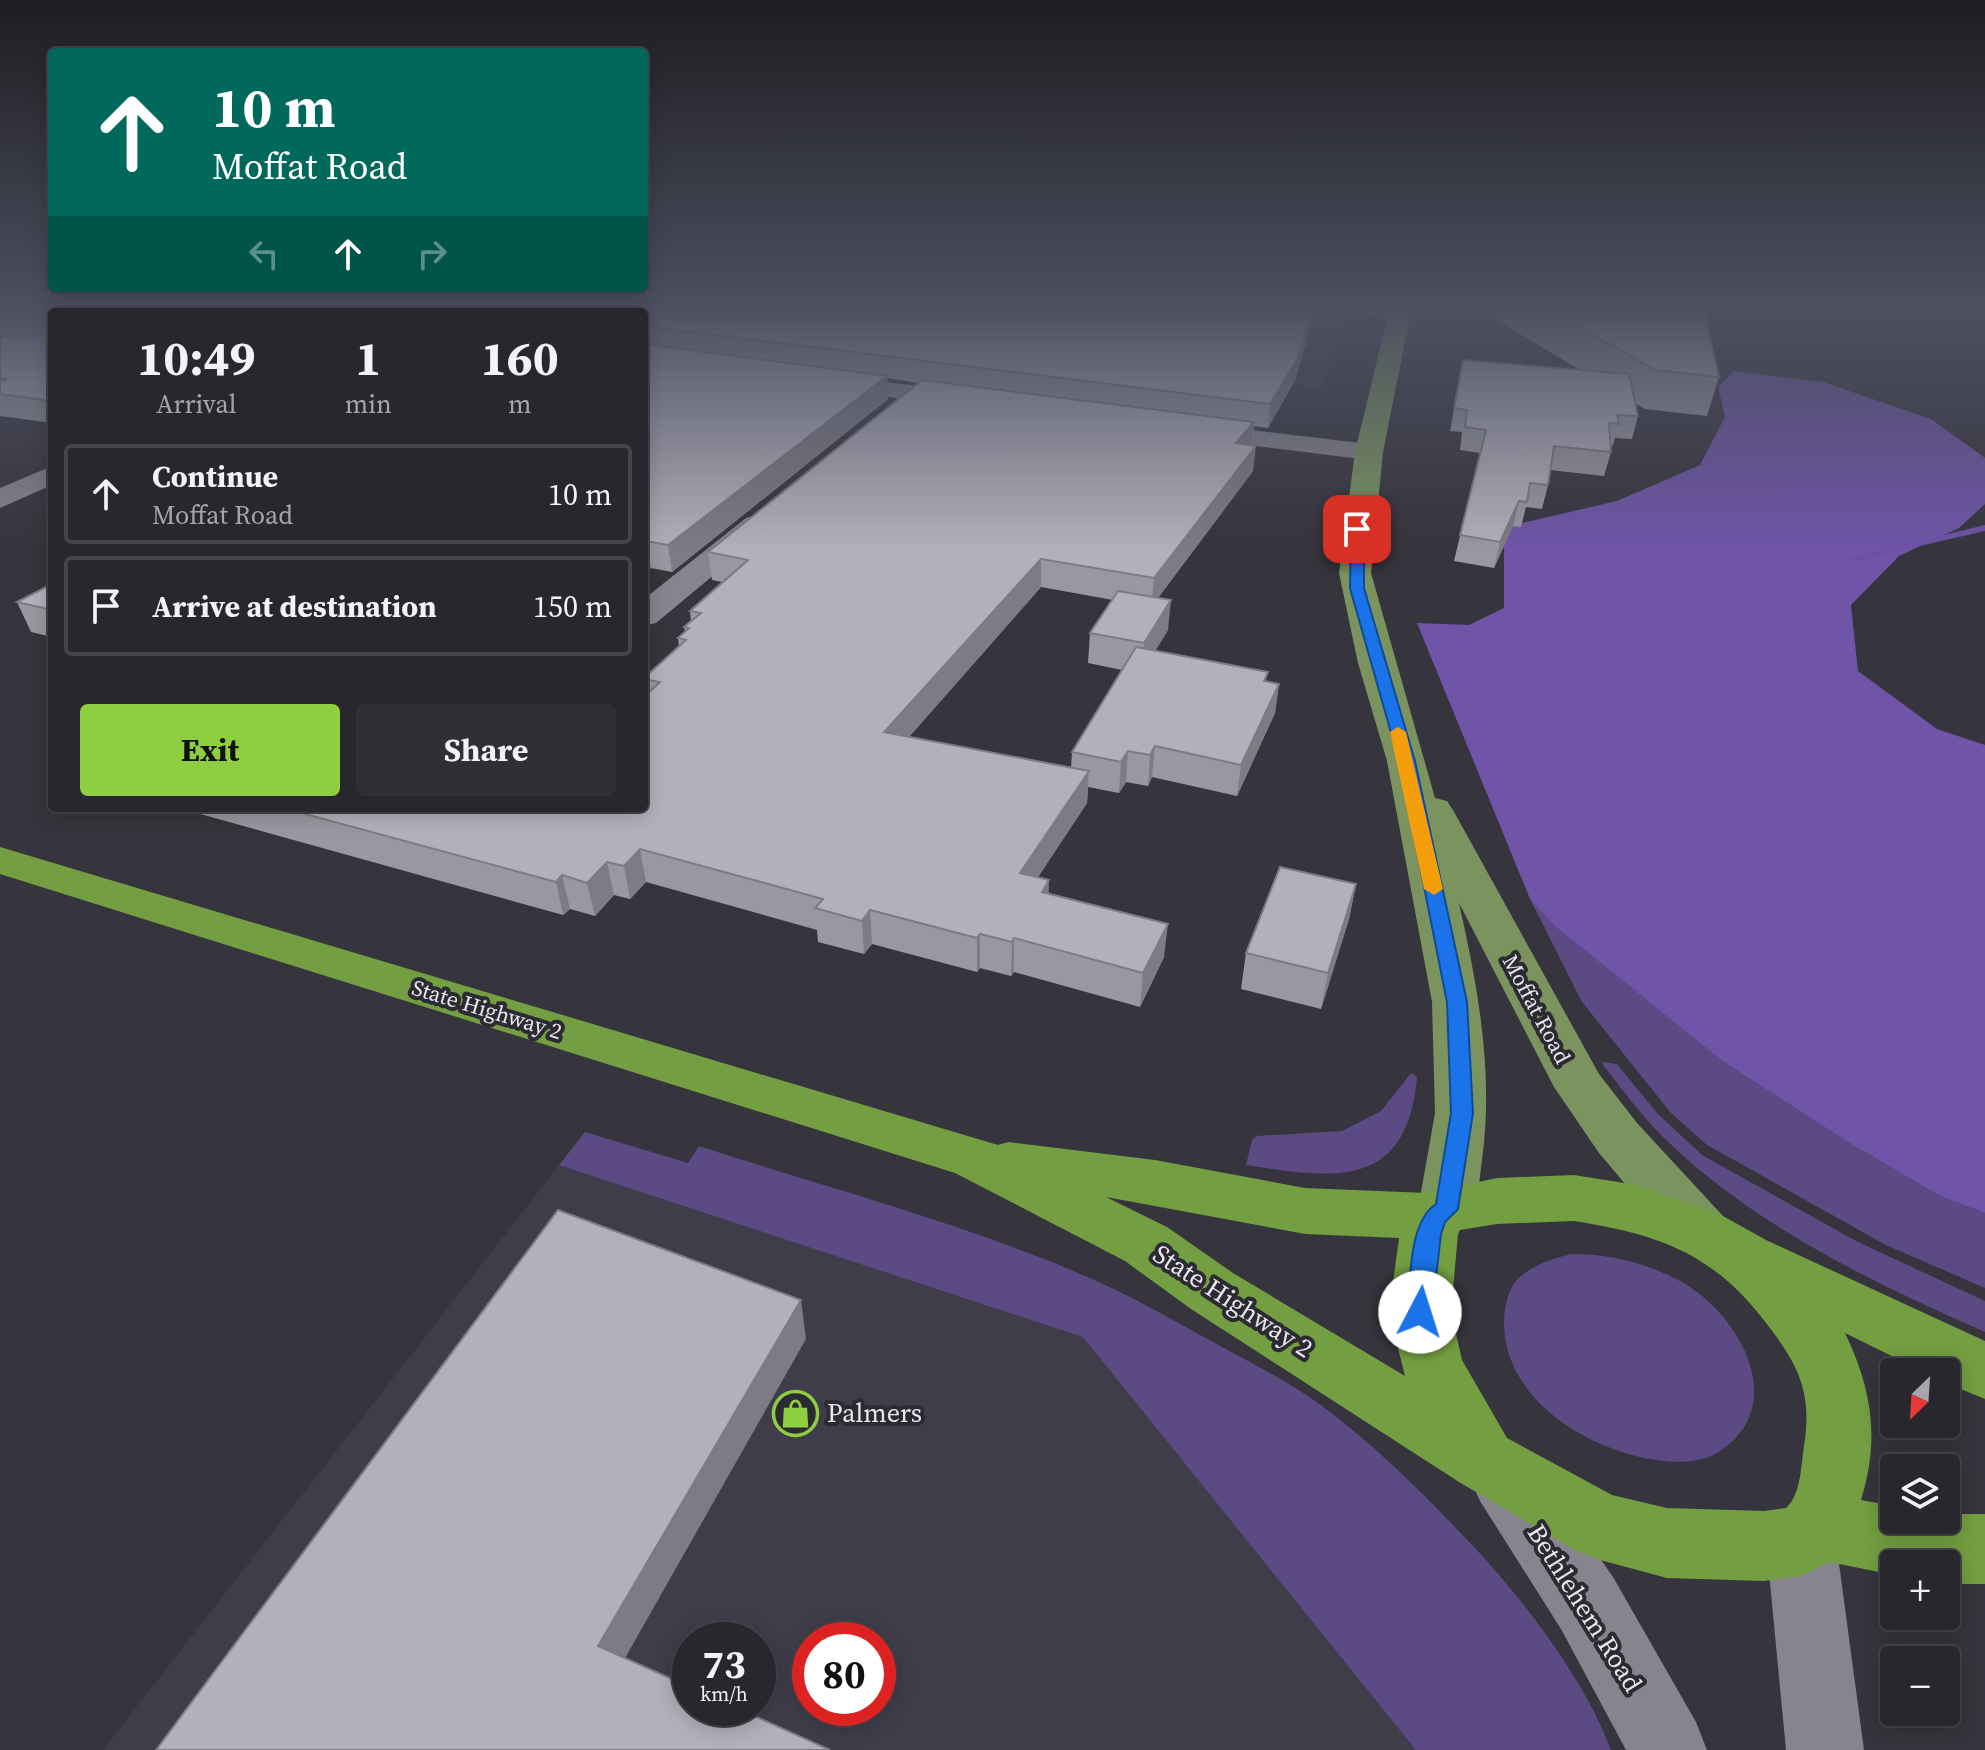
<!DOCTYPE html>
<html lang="en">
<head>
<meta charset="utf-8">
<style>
	:root { --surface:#28272d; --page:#302f35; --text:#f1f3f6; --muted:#a5a5aa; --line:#444449; --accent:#8fcd41 }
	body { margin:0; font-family:"Source Serif 4",serif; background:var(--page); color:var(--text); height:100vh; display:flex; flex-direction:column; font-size:30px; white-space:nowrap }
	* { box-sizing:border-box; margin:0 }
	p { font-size:26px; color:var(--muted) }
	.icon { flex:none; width:44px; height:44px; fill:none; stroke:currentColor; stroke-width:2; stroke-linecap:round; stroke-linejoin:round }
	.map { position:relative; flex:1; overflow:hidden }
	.side { position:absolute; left:48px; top:308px; width:600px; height:504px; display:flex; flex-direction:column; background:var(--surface); border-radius:8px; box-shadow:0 4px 20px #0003,0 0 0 2px var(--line) }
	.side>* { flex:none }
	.guide { position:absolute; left:48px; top:48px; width:600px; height:244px; border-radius:8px; box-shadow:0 4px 20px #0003,0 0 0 2px var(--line); background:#00695c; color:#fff; overflow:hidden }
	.needle { width:52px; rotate:205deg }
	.controls { position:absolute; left:1880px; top:1358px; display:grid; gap:16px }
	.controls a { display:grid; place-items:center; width:80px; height:80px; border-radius:8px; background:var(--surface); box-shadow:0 4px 20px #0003,0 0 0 2px var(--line); font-size:40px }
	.speed { position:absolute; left:672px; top:1622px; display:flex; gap:16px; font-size:40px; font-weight:700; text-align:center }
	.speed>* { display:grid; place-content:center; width:104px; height:104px; border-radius:50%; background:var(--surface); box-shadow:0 4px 20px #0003,0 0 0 2px var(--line); line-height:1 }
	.speed small { font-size:20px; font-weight:400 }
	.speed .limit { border:12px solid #d22; background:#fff; color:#111 }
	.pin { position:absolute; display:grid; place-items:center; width:68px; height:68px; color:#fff; margin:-34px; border-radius:16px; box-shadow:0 4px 12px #0006 }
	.me { position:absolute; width:88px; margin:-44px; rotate:5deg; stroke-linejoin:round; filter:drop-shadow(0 0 6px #0008) }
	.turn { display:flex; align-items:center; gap:28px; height:168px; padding:0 32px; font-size:36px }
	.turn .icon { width:104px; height:104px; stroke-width:2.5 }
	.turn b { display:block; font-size:56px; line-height:68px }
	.lanes { display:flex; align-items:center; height:76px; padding:0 32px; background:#0003; justify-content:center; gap:40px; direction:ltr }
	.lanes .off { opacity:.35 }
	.eta { display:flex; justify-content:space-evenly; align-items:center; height:136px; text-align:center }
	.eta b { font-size:48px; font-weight:700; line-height:56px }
	.button { display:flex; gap:16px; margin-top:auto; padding:16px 32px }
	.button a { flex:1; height:92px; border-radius:8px; background:var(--accent); color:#111; font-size:32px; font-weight:700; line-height:92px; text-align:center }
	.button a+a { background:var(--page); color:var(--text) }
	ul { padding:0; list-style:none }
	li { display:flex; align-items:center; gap:24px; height:100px; margin:0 16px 12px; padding:0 16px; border:4px solid var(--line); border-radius:8px }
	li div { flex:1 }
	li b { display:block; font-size:30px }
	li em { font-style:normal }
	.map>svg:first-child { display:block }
	.built { fill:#403d4b; fill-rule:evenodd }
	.green { fill:#5c4a85 }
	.forest { fill:#6f54a7 }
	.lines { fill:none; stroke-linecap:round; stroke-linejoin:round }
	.stream { fill:#6c51a5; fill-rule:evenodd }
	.minor { fill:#86848d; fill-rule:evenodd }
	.major { fill:#7b945f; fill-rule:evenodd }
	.highway { fill:#739e41; fill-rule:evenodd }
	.wall { fill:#9a97a1; fill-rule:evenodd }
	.shaded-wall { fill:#7d7b83 }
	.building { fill:#b3b0bb; stroke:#7d7b83; stroke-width:2 }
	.route { fill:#1a73e8; stroke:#114b97; stroke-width:2 }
	.slow { fill:#f59e0b }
	.labels { text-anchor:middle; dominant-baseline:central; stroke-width:8; stroke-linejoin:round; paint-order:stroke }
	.street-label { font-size:22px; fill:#e9e7ed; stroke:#2c2a32 }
	.near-street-label { font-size:26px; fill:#e9e7ed; stroke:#2c2a32 }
	.near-poi-label { font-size:26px; fill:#e9e7ed; stroke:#2c2a32; text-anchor:start }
</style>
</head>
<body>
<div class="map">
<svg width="1985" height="1750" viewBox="0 0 1985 1750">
	<rect width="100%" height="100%" fill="#36343c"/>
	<!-- built -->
	<path class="built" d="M1307 306 1345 309 1323 388 1148 366Z
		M585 1132 1045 1277 1510 1750H103ZM690 1640H758V1708H690ZM810 1640H878V1708H810Z"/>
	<!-- green -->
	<path class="green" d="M1530 899 1724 1062 1846 1141 1940 1196 1985 1213V1288L1886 1245 1707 1145 1671 1113 1582 1002Z
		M1601 1062 1617 1064 1657 1113 1702 1155 1856 1241 1985 1301V1332C1871 1282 1753 1225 1663 1137 1640 1114 1621 1088 1601 1062Z
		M1411 1073 1417 1077C1407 1190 1336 1179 1246 1165L1252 1140 1257 1136 1342 1131 1381 1111Z
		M585 1132 688 1163 699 1146C825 1187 956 1221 1078 1273 1124 1292 1168 1317 1213 1342 1249 1362 1288 1381 1322 1406 1377 1447 1426 1496 1473 1546 1523 1599 1586 1681 1611 1750H1416L1083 1337 559 1165Z
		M1570 1254C1610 1254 1644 1262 1680 1281 1742 1315 1792 1409 1715 1454 1699 1463 1673 1463 1656 1460 1589 1450 1507 1402 1504 1326 1504 1312 1506 1293 1516 1281 1531 1265 1550 1260 1570 1254Z"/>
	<!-- forest -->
	<path class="forest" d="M1734 371 1823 382 1931 419 1985 458V504L1959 528 1899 556 1851 605 1858 671 1937 729 1985 745V1213L1940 1196 1846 1141 1724 1062 1555 926 1530 899 1417 623 1469 625 1504 608V529L1509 526 1617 501 1700 465 1725 417 1718 387Z"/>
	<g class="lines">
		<!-- stream -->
		<path class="stream" d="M1985 525V531L1850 562 1844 559Z"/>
		<!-- minor -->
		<path class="minor" d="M1343 306H1408L1411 310C1401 322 1353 317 1343 306Z
			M829 375 967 392 980 400 967 408 820 387 817 382 820 377Z
			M1193 423 1369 444 1379 446 1383 452 1379 458 1369 460 1184 437 1180 431 1184 425Z
			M52 466V485L0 508V488Z
			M757 515 768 518 772 524 768 530 656 623 644 626V599L746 518Z
			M1504 1446 1528 1455 1613 1577 1696 1722 1707 1750H1626L1561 1629 1480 1501 1470 1478 1480 1455Z
			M1801 1506 1826 1517 1836 1541 1864 1750H1786L1766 1541 1776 1517Z"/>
		<!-- major -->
		<path class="major" d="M1390 306H1412L1383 452 1371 573 1435 798 1447 801 1453 810 1599 1074 1637 1123 1723 1216 1731 1233 1723 1250 1702 1257 1681 1250 1599 1153 1554 1087 1459 903C1478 988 1494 1072 1482 1160 1479 1183 1478 1204 1467 1225L1447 1232 1427 1225 1418 1209 1435 1113 1432 1002 1387 761 1358 663 1339 573 1355 452Z"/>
		<!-- highway -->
		<path class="highway" d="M0 847 998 1145 1008 1142 1155 1160 1305 1188 1427 1193 1497 1178 1574 1175 1637 1185 1723 1216 1766 1240 1985 1341V1399L1946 1383V1372H1924L1845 1333C1872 1389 1880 1439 1861 1500L1894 1506V1520H1946V1514H1985V1584H1946V1564H1894V1575L1829 1562 1801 1576 1764 1581 1667 1578 1600 1560 1575 1550 1459 1482 1191 1309 1125 1261 955 1173 0 874ZM1106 1197 1305 1234 1399 1238 1389 1312 1405 1376 1233 1273 1167 1227ZM1574 1221C1662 1235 1715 1254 1770 1328 1800 1368 1812 1394 1804 1446 1801 1465 1801 1495 1786 1508L1764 1511 1667 1508 1612 1495 1507 1438 1462 1360 1451 1312 1458 1234 1460 1230 1497 1224Z"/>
	</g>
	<!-- wall -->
	<path class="wall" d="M0 306H1317L1295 380 1268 428 1254 426 1252 445 1253 471 1158 598 1168 630 1155 651 1279 684 1275 713 1237 796 1152 777 1148 786 1126 782 1119 793 1088 787 1087 803 1038 877 1049 893 1164 957 1140 1007 1014 972 1011 976 980 968 977 972 872 944 864 954 818 942 817 930 646 882 630 899 614 895 595 916 570 909 563 915 179 808H644L646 695 644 678 679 647 678 638 685 632 684 627 691 621 690 611 722 582 712 580 708 552 918 383 887 378 888 399 672 572 651 568 644 573V312H52V423L0 416ZM1041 587 1113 600 1090 633 1088 663 1122 670 1072 752 1071 768 909 737Z
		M1474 306H1703L1719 377 1707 416 1645 409 1635 403 1638 416 1632 439 1615 438 1612 447H1610L1611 452 1604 476 1550 470 1548 485 1542 509 1526 507 1521 527 1513 526 1494 568 1454 561 1480 453 1460 450 1462 432 1450 431 1463 360 1580 370Z
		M52 584V637L31 632 17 602Z
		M1356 884 1349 919 1321 1009 1241 989 1246 953Z"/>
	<!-- shaded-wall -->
	<path class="shaded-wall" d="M1313 306H1317L1295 380 1268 428 1270 404Z
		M887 376 888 399 672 572 668 545Z
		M1254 422 1251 447 1236 443Z
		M1256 446 1253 471 1151 607 1154 578Z
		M1519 501 1513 526 1494 568 1500 542Z
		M646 541 651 568 644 573V543Z
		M1041 559V587L886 763 884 732Z
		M1171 600 1168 630 1141 674 1144 643Z
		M1279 684 1275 713 1237 796 1241 765Z
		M1155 746 1152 777 1148 786 1150 755Z
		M1128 751 1126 782 1119 793 1121 762Z
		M1089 771 1087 803 1019 906 1020 873Z
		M640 849 646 882 630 899 624 866Z
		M607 862 614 895 595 916 587 883Z
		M562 875 570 909 563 915 556 882Z
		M1049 880 1048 913 1042 892Z
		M1356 884 1349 919 1321 1009 1328 973Z
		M870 910 872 944 864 954 862 921Z
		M1168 924 1164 957 1140 1007 1143 973Z
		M980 934V968L977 972V938Z
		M1014 938V972L1011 976 1012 942Z
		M801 1300 806 1339 612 1681 598 1646Z"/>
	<!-- building -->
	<path class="building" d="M0 306 1087 307 1313 306 1298 358 1270 404 644 326V312H52V401L0 394V381L7 379 0 378V337L43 334 46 316 0 317Z
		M1542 306H1703L1719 377 1656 370Z
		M644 344 887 376 668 545 646 541 644 543Z
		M1463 360 1629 374 1638 416 1617 415 1619 424 1609 423 1611 452 1554 446 1548 485 1530 483 1527 502 1519 501 1500 542 1460 535 1486 430 1465 427 1467 410 1454 408Z
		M922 380 1254 422 1236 443 1256 446 1154 578 1041 559 884 732 1089 771 1020 873 1049 880 1042 892 1168 924 1143 973 1014 938 1012 942 980 934 977 938 870 910 862 921 815 908 823 899 640 849 624 866 607 862 587 883 562 875 556 882 283 808H644V697L660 682 644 679V678L686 640 678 638 689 628 684 627 701 613 690 611 748 560 708 552Z
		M52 584V610L17 602Z
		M1118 591 1171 600 1144 643 1090 633Z
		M1136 647 1268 672 1264 681 1279 684 1241 765 1155 746 1150 755 1128 751 1121 762 1072 752Z
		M1280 867 1356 884 1328 973 1246 953Z
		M558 1210 801 1300 598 1646 690 1687V1708H737L830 1750H156Z"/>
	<!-- sky -->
	<linearGradient id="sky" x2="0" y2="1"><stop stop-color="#1e1d21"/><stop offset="0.56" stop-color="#4c5061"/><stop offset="1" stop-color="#4c5061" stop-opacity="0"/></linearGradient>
	<rect width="1985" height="551" fill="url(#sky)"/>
	<!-- route -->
	<path class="route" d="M1357 525 1364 529V588L1415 761 1467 1002 1473 1113 1458 1209 1445 1222 1441 1234 1432 1312 1429 1320 1420 1323 1411 1320 1407 1312C1411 1281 1408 1222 1436 1204L1451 1113 1447 1002 1399 761 1350 588 1351 529Z"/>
	<!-- slow -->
	<path class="slow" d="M1398 727 1406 732 1443 889 1434 895 1424 889 1390 732Z"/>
	<!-- icons -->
	<defs>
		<symbol id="shop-ring" viewBox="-11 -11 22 22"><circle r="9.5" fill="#2c2a32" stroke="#8fcd41" stroke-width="1.5"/><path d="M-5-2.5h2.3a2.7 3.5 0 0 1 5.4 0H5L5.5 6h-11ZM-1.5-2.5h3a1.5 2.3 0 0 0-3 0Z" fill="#8fcd41"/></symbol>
	</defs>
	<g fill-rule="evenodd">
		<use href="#shop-ring" x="770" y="1388" width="51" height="51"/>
	</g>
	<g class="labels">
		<!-- street labels -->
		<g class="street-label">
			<text transform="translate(487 1009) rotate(17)">State Highway 2</text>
			<text transform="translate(1537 1009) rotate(62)">Moffat Road</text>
		</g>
		<!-- near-street labels -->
		<g class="near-street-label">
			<text transform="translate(1233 1301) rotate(33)">State Highway 2</text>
			<text transform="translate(1585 1608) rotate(58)">Bethlehem Road</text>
		</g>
		<!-- near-poi labels -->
		<g class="near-poi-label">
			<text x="827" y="1413">Palmers</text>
		</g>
	</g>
</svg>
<div class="controls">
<a><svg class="needle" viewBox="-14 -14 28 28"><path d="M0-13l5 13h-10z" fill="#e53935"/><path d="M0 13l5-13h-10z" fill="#a5a5aa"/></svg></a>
<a><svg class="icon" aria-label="layers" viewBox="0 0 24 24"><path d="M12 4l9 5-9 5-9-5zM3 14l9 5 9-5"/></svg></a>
<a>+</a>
<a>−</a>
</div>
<div class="speed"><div>73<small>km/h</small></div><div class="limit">80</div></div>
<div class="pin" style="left:1357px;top:529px;background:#d93025"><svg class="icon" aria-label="arrive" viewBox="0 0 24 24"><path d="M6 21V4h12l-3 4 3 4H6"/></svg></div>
<svg class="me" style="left:1420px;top:1312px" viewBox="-20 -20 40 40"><circle r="19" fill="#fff"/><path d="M0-13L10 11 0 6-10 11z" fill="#1a73e8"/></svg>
<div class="guide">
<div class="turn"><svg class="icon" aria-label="ahead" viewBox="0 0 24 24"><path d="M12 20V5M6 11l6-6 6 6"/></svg><div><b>10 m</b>Moffat Road</div></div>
<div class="lanes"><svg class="icon off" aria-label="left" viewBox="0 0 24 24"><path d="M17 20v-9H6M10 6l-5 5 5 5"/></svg><svg class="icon" aria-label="ahead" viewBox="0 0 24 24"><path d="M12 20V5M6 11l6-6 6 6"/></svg><svg class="icon off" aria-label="right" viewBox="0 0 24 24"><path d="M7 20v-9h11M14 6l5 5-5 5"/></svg></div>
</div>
<section class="side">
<div class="eta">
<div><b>10:49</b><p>Arrival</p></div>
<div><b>1</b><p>min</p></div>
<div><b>160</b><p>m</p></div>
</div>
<ul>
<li><svg class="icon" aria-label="ahead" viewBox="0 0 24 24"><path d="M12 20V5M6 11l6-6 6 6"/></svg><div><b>Continue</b><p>Moffat Road</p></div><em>10 m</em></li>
<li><svg class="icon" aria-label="arrive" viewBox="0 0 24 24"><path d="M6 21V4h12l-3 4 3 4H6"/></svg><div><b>Arrive at destination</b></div><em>150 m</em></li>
</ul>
<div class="button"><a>Exit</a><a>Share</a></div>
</section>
</div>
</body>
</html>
